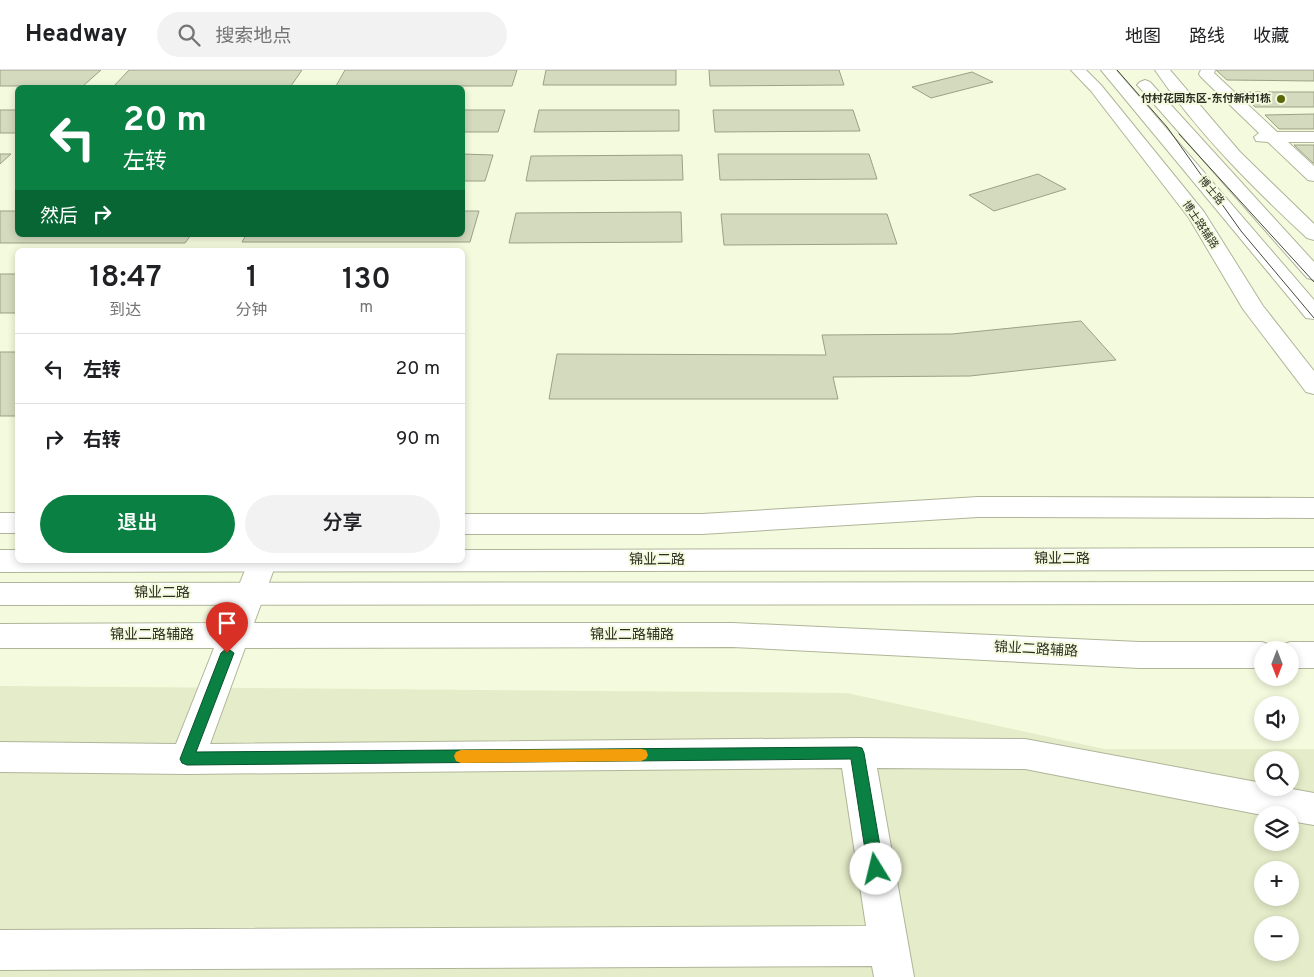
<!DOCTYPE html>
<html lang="zh">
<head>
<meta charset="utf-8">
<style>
	:root { --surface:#fff; --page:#f2f2f2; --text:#202124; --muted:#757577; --line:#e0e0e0; --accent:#0b8043 }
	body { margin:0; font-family:Overpass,"Noto Sans SC",sans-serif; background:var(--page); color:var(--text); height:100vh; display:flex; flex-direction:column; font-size:19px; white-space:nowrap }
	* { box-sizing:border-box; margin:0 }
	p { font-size:16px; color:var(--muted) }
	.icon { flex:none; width:28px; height:28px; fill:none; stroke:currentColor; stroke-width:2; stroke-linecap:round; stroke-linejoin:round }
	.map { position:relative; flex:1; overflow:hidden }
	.drawer { position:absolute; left:15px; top:178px; width:450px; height:315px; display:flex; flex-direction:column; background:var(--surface); border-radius:8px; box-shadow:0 2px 8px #0003 }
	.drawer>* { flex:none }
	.top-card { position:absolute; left:15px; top:15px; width:450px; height:152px; border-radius:8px; box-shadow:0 2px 8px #0003; background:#0b8043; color:#fff; overflow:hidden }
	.needle { width:32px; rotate:180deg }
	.buttons { position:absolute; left:1254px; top:571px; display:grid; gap:10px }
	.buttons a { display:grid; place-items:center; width:45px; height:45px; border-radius:50%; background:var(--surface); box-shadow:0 2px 8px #0003; font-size:25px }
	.pin { position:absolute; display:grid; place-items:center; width:42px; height:42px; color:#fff; margin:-51px -21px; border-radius:50% 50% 50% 0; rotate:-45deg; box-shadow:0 0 5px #0007 }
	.pin .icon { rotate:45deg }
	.me { position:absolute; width:55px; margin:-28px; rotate:351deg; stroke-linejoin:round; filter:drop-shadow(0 0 4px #0008) }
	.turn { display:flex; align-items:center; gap:18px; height:105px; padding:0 25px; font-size:22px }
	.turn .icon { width:65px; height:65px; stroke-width:2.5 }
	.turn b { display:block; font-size:35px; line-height:42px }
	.then { display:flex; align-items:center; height:48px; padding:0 25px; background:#0003; gap:10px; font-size:19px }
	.eta { display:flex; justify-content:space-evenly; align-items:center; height:85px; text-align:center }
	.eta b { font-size:30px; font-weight:600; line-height:35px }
	.action { display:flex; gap:10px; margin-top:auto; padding:10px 25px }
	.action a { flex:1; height:58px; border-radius:30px; background:var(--accent); color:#fff; font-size:20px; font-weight:600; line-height:58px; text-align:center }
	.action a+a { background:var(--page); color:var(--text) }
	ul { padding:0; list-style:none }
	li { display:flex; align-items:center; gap:15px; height:70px; padding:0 25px; border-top:1px solid var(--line) }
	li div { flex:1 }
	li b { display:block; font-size:19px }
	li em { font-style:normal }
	header { display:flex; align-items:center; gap:30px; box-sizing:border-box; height:70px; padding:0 25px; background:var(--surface); border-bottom:1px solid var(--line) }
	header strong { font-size:24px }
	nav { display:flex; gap:28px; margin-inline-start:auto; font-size:18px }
	.search { width:350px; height:45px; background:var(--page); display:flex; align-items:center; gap:12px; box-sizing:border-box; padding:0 18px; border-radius:28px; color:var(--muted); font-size:19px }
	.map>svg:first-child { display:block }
	.built { fill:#e5ecc9; fill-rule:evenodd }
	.building { fill:#d4dabe; stroke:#9ca186 }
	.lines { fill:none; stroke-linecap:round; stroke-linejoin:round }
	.minor-casing { stroke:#b0b59a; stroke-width:2 }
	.secondary-casing { stroke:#b0b59a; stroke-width:2 }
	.primary-casing { stroke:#b0b59a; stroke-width:2 }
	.minor { fill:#fff; fill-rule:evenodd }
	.secondary { fill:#fff; fill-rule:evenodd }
	.primary { fill:#fff; fill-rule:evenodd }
	.tram { stroke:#45483b; stroke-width:1 }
	.route { fill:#0b8043; stroke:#07532c }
	.slow { fill:#f59e0b }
	.poi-dot { fill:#5b6608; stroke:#f4fadd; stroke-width:2 }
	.labels { text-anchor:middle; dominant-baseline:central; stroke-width:4; stroke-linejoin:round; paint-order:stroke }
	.far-poi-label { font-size:11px; font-weight:bold; fill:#2d2f24; stroke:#f4fadd; text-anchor:end }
	.far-street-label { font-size:11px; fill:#2d2f24; stroke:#f4fadd }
	.street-label { font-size:14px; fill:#2d2f24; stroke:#f4fadd }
</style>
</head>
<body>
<header>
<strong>Headway</strong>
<div class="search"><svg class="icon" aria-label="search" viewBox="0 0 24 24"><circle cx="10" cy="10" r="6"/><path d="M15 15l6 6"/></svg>搜索地点</div>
<nav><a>地图</a><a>路线</a><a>收藏</a></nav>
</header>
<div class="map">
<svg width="1314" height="907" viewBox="0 0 1314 907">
	<rect width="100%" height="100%" fill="#f4fadd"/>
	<!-- built -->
	<path class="built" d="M0 616 847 623 1104 679H1314V907H0ZM1262 690H1290V718H1262ZM1262 745H1290V772H1262ZM1262 800H1290V828H1262ZM1262 855H1290V882H1262Z"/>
	<!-- building -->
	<path class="building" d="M0 0H101L83 16H0Z
		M129 0H302L291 16H114Z
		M345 0H517L512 16H336Z
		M546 0H676V15H543Z
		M709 0H839L844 15 710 16Z
		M1216 0H1314V11L1227 10Z
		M972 2 993 12 931 28 912 17Z
		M1240 22H1314V37H1255Z
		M0 40H18V63H0Z
		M462 40H505L498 62H462Z
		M539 40H679V61L534 62Z
		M713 40H853L860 61 715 62Z
		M1314 44V59H1279L1265 45Z
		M1294 75H1314V93H1313Z
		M0 84H11L0 94Z
		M462 84 493 85 485 111H462Z
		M718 84H869L877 109 720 110Z
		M682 85 683 110 526 111 531 86Z
		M1038 104 1066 119 994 141 969 125Z
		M0 141H18V165H191L185 173H0Z
		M462 141H479L470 172H242L246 165H462Z
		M681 142 682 172 509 173 516 143Z
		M721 144H887L897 174 724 175Z
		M0 204H18V243H0Z
		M1081 251 1116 290 970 306 833 307 838 329H549L557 284 826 285 822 265 952 264Z
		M0 282H18V346H0Z"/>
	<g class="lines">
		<defs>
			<path id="minor" d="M1071 0H1086L1101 15 1204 142 1263 236 1314 301V324L1306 322 1243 239 1189 148 1091 21Z
				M1155 0H1170L1240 82 1314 154V170L1307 168C1252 117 1197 62 1155 0Z
				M1201 0H1215L1214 3 1277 62H1314V72H1288L1314 96V111L1308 110 1268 72 1256 71 1254 67 1259 63 1201 7 1199 4Z
				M978 427 1314 428V448L978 447 702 464H462V444H702Z
				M0 443H18V463H0Z
				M249 490 277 491 254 553H733L1139 572H1262L1273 576 1275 580H1262V598H1139L733 577 245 578 210 674 857 668 1025 669 1262 713V718H1287L1314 723V755L1290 751V745H1262L1025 699 877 698 914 907H874L872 896 0 900V860L866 856 842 698 187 704 0 702V672L176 674 214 578H0V554L224 553Z
				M1290 572H1314V598H1290V580H1277L1279 576Z"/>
			<path id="secondary" d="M1314 478V500L0 502V480H18V490H462V480Z
				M1314 512V534L0 535V513Z"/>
			<path id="primary" d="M1101 0H1116L1314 230V249L1306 248Z
				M1145 10 1150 12 1314 192V210L1307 208 1140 18 1137 15 1140 12Z"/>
		</defs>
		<!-- minor casing -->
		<use href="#minor" class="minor-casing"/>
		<!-- secondary casing -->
		<use href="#secondary" class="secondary-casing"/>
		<!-- primary casing -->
		<use href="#primary" class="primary-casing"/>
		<!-- minor -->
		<use href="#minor" class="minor"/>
		<!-- secondary -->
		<use href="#secondary" class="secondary"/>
		<!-- primary -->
		<use href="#primary" class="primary"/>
		<!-- tram -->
		<path class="tram" d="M1117 0 1167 57 1241 161 1314 248
			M1179 64 1314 212"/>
	</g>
	<!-- route -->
	<path class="route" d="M227 578 234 583 196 682 857 677 862 678 864 683 884 799 882 804 876 806 871 804 868 799 851 689 187 695 182 693 180 689 221 583Z"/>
	<!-- slow -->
	<path class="slow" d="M641 679 646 680 648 685 646 689 641 691 461 693 456 691 454 686 456 682 461 680Z"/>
	<!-- markers -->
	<circle class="poi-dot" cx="1281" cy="29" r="5"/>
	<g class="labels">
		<!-- far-poi labels -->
		<g class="far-poi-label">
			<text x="1271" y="29">付村花园东区-东付新村1栋</text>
		</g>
		<!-- far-street labels -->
		<g class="far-street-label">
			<text transform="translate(1211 121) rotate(50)">博士路</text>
			<text transform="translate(1200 155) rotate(56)">博士路辅路</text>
		</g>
		<!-- street labels -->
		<g class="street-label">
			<text x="1062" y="489">锦业二路</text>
			<text x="657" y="490">锦业二路</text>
			<text x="162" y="523">锦业二路</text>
			<text x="152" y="565">锦业二路辅路</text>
			<text x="632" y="565">锦业二路辅路</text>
			<text transform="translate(1036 580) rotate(3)">锦业二路辅路</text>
		</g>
	</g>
</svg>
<div class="buttons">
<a><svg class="needle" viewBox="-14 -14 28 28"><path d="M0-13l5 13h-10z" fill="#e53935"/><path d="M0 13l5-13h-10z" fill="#757577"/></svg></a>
<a><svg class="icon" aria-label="sound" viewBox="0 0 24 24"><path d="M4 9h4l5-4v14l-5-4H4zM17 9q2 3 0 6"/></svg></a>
<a><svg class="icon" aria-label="search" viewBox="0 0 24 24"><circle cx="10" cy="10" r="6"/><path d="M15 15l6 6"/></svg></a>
<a><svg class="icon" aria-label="layers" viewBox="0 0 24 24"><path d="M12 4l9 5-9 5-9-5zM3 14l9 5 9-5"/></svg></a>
<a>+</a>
<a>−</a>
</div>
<div class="pin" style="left:227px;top:583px;background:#d93025"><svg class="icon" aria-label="arrive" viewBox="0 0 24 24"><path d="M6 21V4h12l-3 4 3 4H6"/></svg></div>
<svg class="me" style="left:876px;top:799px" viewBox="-20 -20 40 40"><circle r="19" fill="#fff"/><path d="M0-13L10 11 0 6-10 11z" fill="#0b8043"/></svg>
<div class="top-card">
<div class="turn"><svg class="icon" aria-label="left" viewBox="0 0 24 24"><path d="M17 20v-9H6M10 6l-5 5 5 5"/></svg><div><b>20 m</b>左转</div></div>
<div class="then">然后<svg class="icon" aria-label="right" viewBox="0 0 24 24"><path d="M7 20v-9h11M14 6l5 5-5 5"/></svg></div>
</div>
<section class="drawer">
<div class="eta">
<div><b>18:47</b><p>到达</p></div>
<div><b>1</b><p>分钟</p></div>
<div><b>130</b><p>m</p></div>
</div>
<ul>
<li><svg class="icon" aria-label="left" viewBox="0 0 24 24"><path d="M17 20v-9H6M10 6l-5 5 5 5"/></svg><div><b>左转</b></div><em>20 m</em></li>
<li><svg class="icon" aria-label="right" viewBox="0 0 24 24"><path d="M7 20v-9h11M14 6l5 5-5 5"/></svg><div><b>右转</b></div><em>90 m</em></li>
</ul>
<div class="action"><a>退出</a><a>分享</a></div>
</section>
</div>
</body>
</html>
